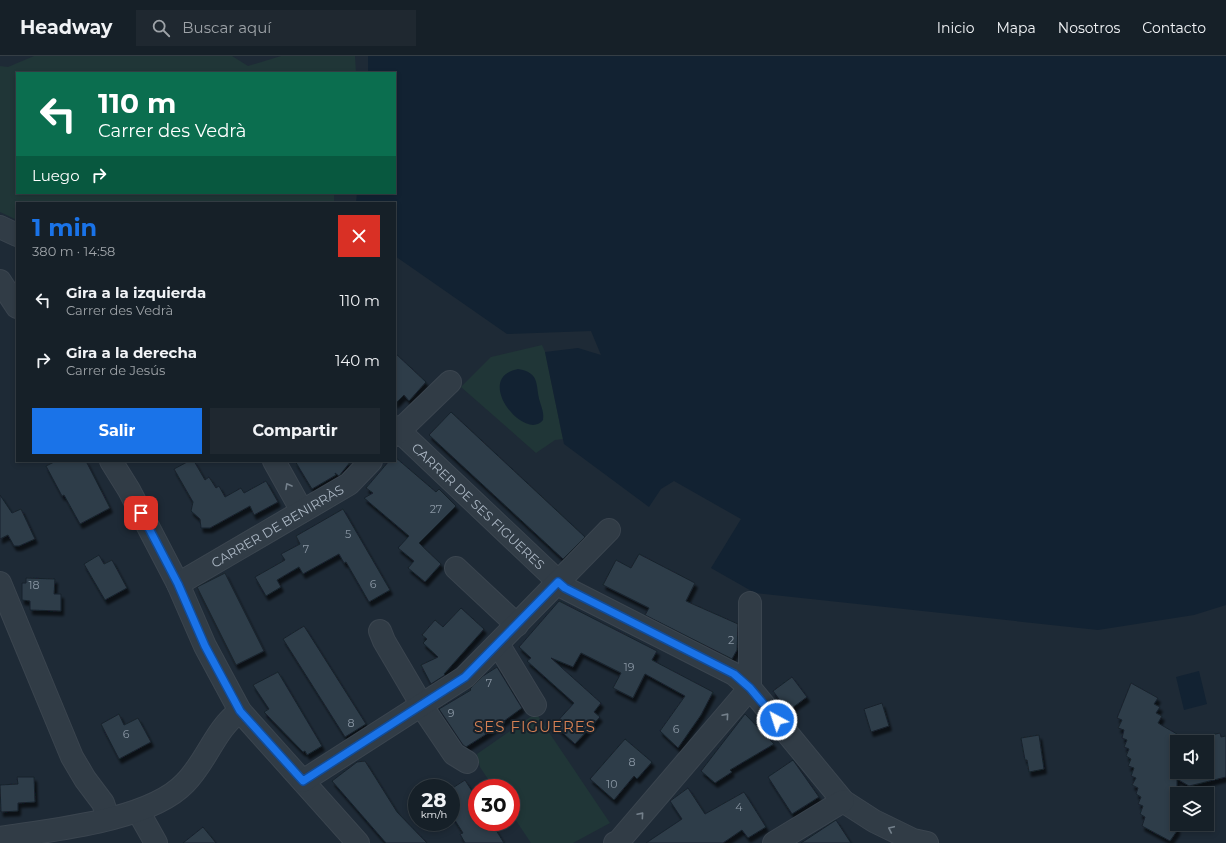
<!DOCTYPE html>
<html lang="es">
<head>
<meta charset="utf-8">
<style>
	:root { --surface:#162028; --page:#1f2830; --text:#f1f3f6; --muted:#9ea3a8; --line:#353e45; --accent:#1a73e8 }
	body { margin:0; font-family:Montserrat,sans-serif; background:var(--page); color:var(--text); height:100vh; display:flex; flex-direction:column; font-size:15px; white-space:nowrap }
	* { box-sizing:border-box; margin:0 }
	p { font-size:13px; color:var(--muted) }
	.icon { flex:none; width:22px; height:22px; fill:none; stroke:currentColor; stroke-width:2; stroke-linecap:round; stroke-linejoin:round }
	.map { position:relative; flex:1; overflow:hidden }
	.side { position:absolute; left:16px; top:146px; width:380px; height:260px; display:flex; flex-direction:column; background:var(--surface); border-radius:0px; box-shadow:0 2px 6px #0003,0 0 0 1px var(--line) }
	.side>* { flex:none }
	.hud { position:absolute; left:16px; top:16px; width:380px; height:122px; border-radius:0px; box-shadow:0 2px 6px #0003,0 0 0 1px var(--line); background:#0b6e4f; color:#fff; overflow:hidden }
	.tools { position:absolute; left:1170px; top:679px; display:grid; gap:8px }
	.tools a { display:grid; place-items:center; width:44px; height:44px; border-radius:0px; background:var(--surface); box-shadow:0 2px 6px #0003,0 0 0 1px var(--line); font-size:20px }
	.speed { position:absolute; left:408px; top:723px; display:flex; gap:8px; font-size:20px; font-weight:700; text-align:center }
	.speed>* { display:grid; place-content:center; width:52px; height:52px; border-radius:50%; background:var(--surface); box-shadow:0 2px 6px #0003,0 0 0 1px var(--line); line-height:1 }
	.speed small { font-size:10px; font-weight:400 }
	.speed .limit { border:6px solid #d22; background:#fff; color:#111 }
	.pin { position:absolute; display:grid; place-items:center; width:34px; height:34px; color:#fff; margin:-17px; border-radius:8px; box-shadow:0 2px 6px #0006 }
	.me { position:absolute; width:44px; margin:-22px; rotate:320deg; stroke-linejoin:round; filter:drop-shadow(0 0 3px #0008) }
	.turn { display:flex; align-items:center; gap:14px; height:84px; padding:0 16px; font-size:18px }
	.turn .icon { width:52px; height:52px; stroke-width:2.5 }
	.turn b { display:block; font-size:28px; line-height:34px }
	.then { display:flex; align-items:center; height:38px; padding:0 16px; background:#0003; gap:8px; font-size:15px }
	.round { display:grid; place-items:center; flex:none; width:42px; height:42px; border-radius:0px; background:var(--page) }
	.summary { display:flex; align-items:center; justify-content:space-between; height:68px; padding:0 16px }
	h1 { font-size:24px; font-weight:700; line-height:30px; color:var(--accent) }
	.primary-button { display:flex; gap:8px; margin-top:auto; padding:8px 16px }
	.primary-button a { flex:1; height:46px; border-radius:0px; background:var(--accent); color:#fff; font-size:16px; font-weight:700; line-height:46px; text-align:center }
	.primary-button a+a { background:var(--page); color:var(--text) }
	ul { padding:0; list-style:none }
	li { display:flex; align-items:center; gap:12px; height:60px; padding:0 16px }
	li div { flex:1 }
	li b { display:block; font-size:15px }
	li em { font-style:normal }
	header { display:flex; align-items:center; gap:24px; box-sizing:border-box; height:56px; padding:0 20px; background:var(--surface); border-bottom:1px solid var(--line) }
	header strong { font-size:19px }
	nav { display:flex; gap:22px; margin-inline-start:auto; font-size:14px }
	.search { width:280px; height:36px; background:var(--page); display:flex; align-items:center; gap:10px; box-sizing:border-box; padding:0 14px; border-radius:0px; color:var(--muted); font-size:15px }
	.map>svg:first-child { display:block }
	.green { fill:#203637 }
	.water { fill:#122232 }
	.building { fill:#2d3c4a; stroke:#19232c; filter:url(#shadow) }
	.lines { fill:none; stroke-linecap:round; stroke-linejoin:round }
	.minor-casing { stroke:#3b454f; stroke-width:24 }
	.minor { stroke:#313c46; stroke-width:22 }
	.oneway { stroke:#74808b }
	.route-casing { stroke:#114b97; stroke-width:10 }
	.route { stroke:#1a73e8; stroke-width:7 }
	.labels { text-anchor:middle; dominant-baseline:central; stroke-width:4; stroke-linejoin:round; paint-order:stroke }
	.number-label { font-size:11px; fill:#8a97a4 }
	.street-label { font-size:13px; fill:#abb7c4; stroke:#17212a }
	.quarter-label { font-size:15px; letter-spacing:1px; fill:#d68053; stroke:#17212a }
</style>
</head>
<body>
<header>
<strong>Headway</strong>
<div class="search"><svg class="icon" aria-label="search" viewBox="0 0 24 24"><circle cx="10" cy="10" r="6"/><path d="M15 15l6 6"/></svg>Buscar aquí</div>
<nav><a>Inicio</a><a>Mapa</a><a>Nosotros</a><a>Contacto</a></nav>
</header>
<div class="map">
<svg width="1226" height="787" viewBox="0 0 1226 787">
	<defs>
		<filter id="shadow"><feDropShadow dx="2.5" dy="4.5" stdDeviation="1" flood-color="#0009"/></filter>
	</defs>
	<rect width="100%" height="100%" fill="#1e2a36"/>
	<!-- green -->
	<path class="green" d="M34 0H232L248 10 281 0H355L356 17H17V137H334V147H17V164L0 156V10L8 11Z
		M542 289 545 296 563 383 555 384 536 397 461 331 491 301Z
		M536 657 610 767 573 787H531L511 757V732H494L480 711 477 698Z"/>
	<!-- water -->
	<path class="water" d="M368 0H1226V549L1194 559 1098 574 755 537 711 512 741 463 674 425 661 433 649 451 564 388 545 296 578 292 601 299 591 275 507 278 395 200V147H356L357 137H395V17H368Z
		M518 313C541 317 535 329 540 346 542 353 544 356 543 364 525 387 472 322 518 313Z
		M1199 615 1207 648 1184 654 1176 621Z"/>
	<!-- building -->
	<path class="building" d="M395 297 426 326 409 345 404 339 395 348Z
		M451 356 585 481 563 503 429 379Z
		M395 401 436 436 439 433 456 450 419 487 441 508 425 526 408 512 414 505 398 492 409 480 364 442 373 437 366 432 389 405H395Z
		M56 405H86L110 452 80 468 64 439 62 440 46 410Z
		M189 405H194L205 424 209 421 216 432 219 430 225 441 241 432 244 437 266 425 278 446 254 459 250 450 210 472H201L200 463 191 455 193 446 174 413Z
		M295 405H351L339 420 335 417 336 419 312 433Z
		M0 439 12 457 21 453 35 483 19 490H14L8 479 0 483Z
		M343 453 390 534 369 546 346 506 344 507 339 498 303 518 299 511 277 524 281 531 266 540 255 521 285 504 281 498 300 488 296 480Z
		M639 498 695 527 686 545 738 568 737 594 732 603 645 559 649 552 603 529 616 504 631 512Z
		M99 499 104 508 112 504 127 532 105 544 84 508Z
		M225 517 264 595 236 609 197 531Z
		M26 522 55 523 54 538H61V555L30 554V545L22 544V527H26Z
		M559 545 657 595 652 604 713 636 701 659 678 692 660 675 685 640 645 618 633 642 613 632 621 617 581 597 573 611 551 602 601 647 594 656 600 661 575 688 554 669 574 647 527 605 531 602 519 591Z
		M461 552 484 573 444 618 445 619 431 628 421 609 438 601 423 587 427 583 422 579 435 564 443 571Z
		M304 570 366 668 345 681 283 583Z
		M497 611 522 652 485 679 466 691 463 689 439 653 471 634 470 633 483 620Z
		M278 616 322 690 307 699 305 695 303 696 264 656 269 653 253 629Z
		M792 621 807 641 788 655 773 635Z
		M1131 627 1158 642 1154 648 1160 651 1156 657 1162 660 1158 667 1177 678V716H1207V680L1220 677 1221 681 1226 680V721L1189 730 1177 723V775L1170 785 1142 770 1145 761 1140 758 1143 750 1138 748 1141 741 1136 738 1138 732 1132 729 1136 722 1131 720 1134 712 1128 710 1131 703 1126 700 1129 693 1124 691 1127 684 1122 682 1124 674 1118 672 1122 664 1117 662Z
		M882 647 889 670 871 676 864 653Z
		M119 658 124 669 138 662 151 686 119 703 101 668Z
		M745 658 774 688 730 714 732 716 715 727 701 715Z
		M1039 679 1044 713 1029 716 1027 704H1025L1021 682Z
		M625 683 652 706 637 723 634 720 614 744 590 723Z
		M793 704 819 741 792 758 768 721Z
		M365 705 397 756 427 787H386L332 725 357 706Z
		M17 721H34L35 746 18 747V755L1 756 0 729 18 728Z
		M465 724 477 743V766H491L504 787H465L460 778 463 777 451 758V733Z
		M688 732 705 758 744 736 766 771 748 782 742 774 723 787H646L682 763 670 745Z
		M836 764 851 787H801Z
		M203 771 216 787H183Z"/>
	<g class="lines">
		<defs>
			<g id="minor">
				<path d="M0 171 17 179"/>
				<path d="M0 225 17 251"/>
				<path id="s1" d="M395 371 565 532 734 618 750 632 843 745 874 765 913 784 927 787"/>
				<path d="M395 379 450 326"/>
				<path d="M111 405 129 434 178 528 205 590 240 655 358 787"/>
				<path d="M274 405 302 455"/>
				<path d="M456 512 517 569"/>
				<path d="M0 527 72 701 85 723 103 747 108 762"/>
				<path id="s2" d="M178 528 349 428 371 405"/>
				<path d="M380 575 384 585 427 658 454 698 467 706"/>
				<path d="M498 588 535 649"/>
				<path d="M303 725 465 621 609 474"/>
				<path d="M138 755 156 787"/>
				<path d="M0 782C51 774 149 765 185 727 207 705 215 673 240 655"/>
				<path d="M615 787 619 785 750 632V547"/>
				<path d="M774 787 843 745"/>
			</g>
		</defs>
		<!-- minor casing -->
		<use href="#minor" class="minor-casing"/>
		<!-- minor -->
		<use href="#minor" class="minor"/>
	</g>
	<!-- one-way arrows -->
	<defs><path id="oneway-chevron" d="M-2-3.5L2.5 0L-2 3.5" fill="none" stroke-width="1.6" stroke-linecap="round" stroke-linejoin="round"/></defs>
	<g class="oneway">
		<use href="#oneway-chevron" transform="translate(288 430) rotate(-119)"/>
		<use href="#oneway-chevron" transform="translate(726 660) rotate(-49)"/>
		<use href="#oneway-chevron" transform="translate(641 759) rotate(-49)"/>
		<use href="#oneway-chevron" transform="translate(891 773) rotate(-155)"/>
	</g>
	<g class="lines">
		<defs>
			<path id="route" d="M141 457 178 528 205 590 240 655 303 725 465 621 558 526 565 532 734 618 750 632 777 664"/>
		</defs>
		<!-- route casing -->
		<use href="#route" class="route-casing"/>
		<!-- route -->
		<use href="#route" class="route"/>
	</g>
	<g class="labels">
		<!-- number labels -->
		<g class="number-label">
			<text x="436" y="453">27</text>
			<text x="348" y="478">5</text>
			<text x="306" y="493">7</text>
			<text x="373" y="528">6</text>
			<text x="34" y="529">18</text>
			<text x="731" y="584">2</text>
			<text x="629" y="611">19</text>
			<text x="489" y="627">7</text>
			<text x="451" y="657">9</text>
			<text x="351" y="667">8</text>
			<text x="676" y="673">6</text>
			<text x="126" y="678">6</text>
			<text x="632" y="706">8</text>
			<text x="612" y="728">10</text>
			<text x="739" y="751">4</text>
		</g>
		<!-- street labels -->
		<g class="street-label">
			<text stroke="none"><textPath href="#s1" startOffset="115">CARRER DE SES FIGUERES</textPath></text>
			<text stroke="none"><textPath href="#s2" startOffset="115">CARRER DE BENIRRÀS</textPath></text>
		</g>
		<!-- quarter labels -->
		<g class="quarter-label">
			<text x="535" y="670">SES FIGUERES</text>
		</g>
	</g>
</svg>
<div class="tools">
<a><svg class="icon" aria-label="sound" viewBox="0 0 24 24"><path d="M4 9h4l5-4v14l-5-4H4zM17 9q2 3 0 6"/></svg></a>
<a><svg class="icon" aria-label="layers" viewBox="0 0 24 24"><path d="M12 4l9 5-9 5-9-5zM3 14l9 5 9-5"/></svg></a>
</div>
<div class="speed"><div>28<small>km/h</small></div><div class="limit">30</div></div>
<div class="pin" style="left:141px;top:457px;background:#d93025"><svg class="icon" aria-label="arrive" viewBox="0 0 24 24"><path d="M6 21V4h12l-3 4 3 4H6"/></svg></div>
<svg class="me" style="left:777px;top:664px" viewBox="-20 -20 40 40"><circle r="17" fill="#1a73e8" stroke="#fff" stroke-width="3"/><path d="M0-11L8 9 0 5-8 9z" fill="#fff"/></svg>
<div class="hud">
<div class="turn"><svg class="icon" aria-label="left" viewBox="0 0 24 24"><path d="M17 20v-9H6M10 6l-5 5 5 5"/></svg><div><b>110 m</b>Carrer des Vedrà</div></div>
<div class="then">Luego<svg class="icon" aria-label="right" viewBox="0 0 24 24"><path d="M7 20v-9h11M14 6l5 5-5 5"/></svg></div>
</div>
<section class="side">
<div class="summary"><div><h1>1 min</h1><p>380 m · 14:58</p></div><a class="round" style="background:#d93025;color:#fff"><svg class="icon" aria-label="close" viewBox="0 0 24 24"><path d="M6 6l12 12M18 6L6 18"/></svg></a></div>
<ul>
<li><svg class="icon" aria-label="left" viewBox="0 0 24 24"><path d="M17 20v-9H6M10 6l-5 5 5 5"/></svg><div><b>Gira a la izquierda</b><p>Carrer des Vedrà</p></div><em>110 m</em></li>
<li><svg class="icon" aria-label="right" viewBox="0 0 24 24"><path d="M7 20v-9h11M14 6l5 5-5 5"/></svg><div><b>Gira a la derecha</b><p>Carrer de Jesús</p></div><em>140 m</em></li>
</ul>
<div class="primary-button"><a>Salir</a><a>Compartir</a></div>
</section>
</div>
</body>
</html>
